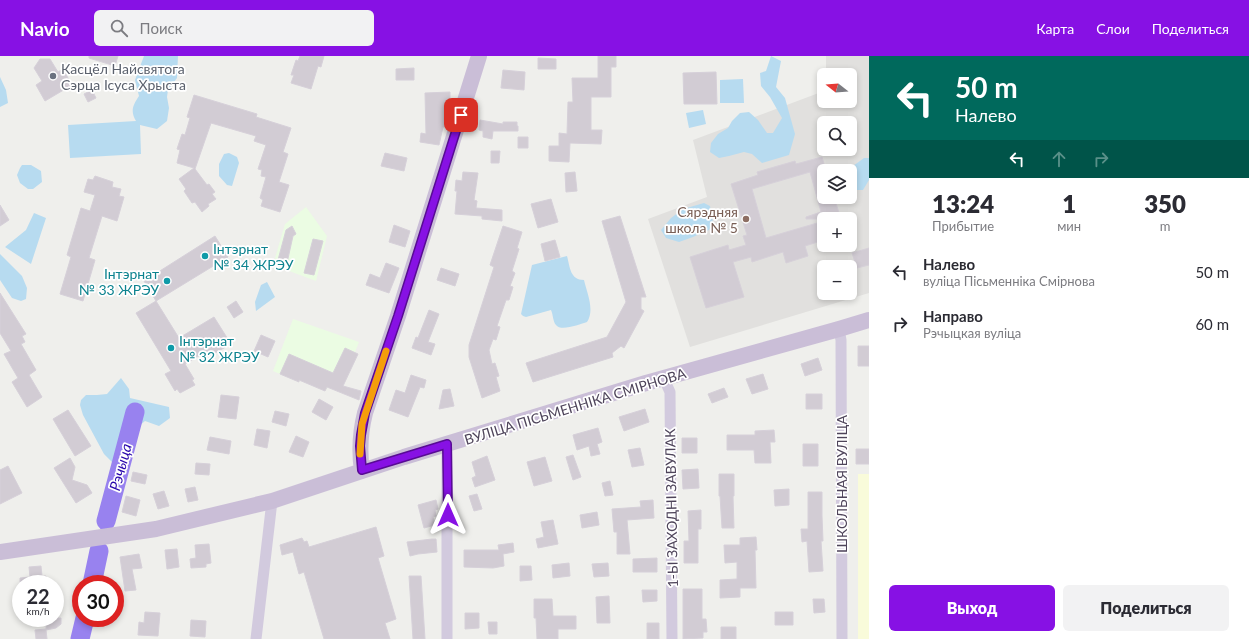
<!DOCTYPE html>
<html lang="ru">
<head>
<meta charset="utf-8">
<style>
	:root { --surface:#fff; --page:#f2f2f3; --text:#2b2b33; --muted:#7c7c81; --accent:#8711e4 }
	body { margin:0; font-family:Lato,sans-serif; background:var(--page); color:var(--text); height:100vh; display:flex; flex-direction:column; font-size:15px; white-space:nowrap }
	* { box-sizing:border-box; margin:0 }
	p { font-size:13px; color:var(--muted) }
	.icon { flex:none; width:22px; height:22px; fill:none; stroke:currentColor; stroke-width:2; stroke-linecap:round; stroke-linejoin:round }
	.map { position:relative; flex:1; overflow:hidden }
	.side { display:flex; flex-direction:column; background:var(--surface); width:380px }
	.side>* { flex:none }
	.hud { background:#00695c; color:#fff; overflow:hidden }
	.needle { width:26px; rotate:287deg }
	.fabs { position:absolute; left:817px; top:12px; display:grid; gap:8px }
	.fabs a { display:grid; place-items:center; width:40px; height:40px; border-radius:6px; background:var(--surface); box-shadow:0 2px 6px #0003; font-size:20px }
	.speed { position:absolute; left:12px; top:519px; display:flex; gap:8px; font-size:20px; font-weight:700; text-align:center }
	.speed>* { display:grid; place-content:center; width:52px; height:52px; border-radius:50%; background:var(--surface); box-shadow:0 2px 6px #0003; line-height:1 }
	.speed small { font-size:10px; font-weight:400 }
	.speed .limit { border:6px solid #d22; background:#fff; color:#111 }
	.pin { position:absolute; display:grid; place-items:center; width:34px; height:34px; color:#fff; margin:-17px; border-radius:8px; box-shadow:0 2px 6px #0006 }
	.me { position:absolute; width:44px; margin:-22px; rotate:0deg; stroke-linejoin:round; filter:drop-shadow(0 0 3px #0008) }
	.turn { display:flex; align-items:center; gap:14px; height:84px; padding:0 20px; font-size:18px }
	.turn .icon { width:52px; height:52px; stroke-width:2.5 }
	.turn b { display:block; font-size:28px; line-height:34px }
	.lanes { display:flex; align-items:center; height:38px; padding:0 20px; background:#0003; justify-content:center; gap:20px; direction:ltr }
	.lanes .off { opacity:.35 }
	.eta { display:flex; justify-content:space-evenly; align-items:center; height:68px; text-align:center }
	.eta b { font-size:24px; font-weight:800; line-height:28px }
	.button { display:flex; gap:8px; margin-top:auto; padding:8px 20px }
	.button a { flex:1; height:46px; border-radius:6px; background:var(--accent); color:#fff; font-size:16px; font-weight:800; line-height:46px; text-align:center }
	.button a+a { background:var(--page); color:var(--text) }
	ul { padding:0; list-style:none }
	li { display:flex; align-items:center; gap:12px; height:52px; padding:0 20px }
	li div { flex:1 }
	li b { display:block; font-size:15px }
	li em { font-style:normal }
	header { display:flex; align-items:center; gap:24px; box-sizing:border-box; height:56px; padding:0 20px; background:var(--accent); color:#fff }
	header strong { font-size:19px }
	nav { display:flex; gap:22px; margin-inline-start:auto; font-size:14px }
	.search { width:280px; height:36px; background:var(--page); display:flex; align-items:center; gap:10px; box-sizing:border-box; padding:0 14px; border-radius:6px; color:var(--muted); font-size:15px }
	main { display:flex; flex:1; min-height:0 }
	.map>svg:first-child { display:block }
	.commercial { fill:#ebfce3 }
	.education { fill:#e1e0de; fill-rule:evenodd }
	.medical { fill:#f9fbda }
	.green { fill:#b7dbf0 }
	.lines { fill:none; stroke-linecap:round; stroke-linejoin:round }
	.river { stroke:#9882ef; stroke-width:19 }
	.building { fill:#d2ccd4; stroke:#d6d0d9 }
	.minor { stroke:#d2cade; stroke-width:11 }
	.secondary { stroke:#cabed7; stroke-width:16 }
	.route-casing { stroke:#580b94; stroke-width:10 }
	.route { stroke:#8711e4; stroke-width:7 }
	.slow { stroke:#f59e0b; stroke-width:7 }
	.worship-dot { fill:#6b7280; stroke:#fff; stroke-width:1.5 }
	.education-dot { fill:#8d6e63; stroke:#fff; stroke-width:1.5 }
	.culture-dot { fill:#0f9aa8; stroke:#fff; stroke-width:1.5 }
	.labels { text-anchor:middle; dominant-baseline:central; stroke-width:3.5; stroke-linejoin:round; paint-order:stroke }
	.worship-label { font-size:14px; fill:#5b616d; stroke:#fff; text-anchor:start }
	.education-label { font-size:14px; fill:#785e54; stroke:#fff; text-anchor:end }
	.culture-label { font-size:14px; fill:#0d838f; stroke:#fff; text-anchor:start }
	.street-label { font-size:14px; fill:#4e445a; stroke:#fff }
	.water-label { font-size:15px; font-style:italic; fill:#2806ab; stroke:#fff }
</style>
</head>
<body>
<header>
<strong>Navio</strong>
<div class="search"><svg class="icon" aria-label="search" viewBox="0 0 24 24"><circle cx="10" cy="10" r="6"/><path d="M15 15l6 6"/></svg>Поиск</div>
<nav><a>Карта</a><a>Слои</a><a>Поделиться</a></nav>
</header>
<main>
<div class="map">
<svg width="869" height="583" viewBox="0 0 869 583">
	<rect width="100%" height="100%" fill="#efefec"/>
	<!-- commercial -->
	<path class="commercial" d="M306 151 327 180 316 225 273 209 285 168Z
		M293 263 359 286 355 296 358 298 340 336 328 331 325 335 300 324 299 326 273 315Z"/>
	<!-- education -->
	<path class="education" d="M826 0H869V237L690 291 648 163 707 141 693 84 824 35V45H850V19H826ZM824 67H850V93H824ZM824 115H850V141H824ZM824 163H850V189H824ZM824 211H850V237H824Z"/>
	<!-- medical -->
	<path class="medical" d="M858 418H869V583H858Z"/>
	<!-- green -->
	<path class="green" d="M144 0H178L177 22 168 34 167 41 169 52 167 65 157 73 140 69 141 98 70 102 68 69 136 65C130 55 133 49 139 40L135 24Z
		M771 0 781 5 776 31 785 42 795 78 789 99 762 107 752 98 744 96 729 100 719 102 710 96 711 87 718 78 728 72 732 65 740 57 749 56 758 64 767 77H773L782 62 770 41 761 30 760 17 766 15Z
		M0 21 6 34 8 47 0 51Z
		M743 23 744 47H720V24Z
		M703 54 706 68 689 72 686 57Z
		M229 97 237 101 239 107 232 130 227 129 219 120V108L224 98Z
		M864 102H869V124L863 134H857L850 128 853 110Z
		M22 109H31L41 115 42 126 33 133H28L20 127 17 119 20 112Z
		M704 147 710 150 713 167 709 174 693 181 679 186 666 182 661 174 671 162 683 153Z
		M34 157 46 162 31 208 5 191 26 174Z
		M0 198 22 220 27 232 26 243 21 245 12 242 0 224Z
		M567 200C570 211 570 224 584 224 587 237 595 254 587 266 580 268 561 276 556 269 553 266 553 258 551 254L526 261 523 260 521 258 532 209Z
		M267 226 275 241 256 255 255 246 261 229Z
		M121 322 129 333 130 342 169 351 170 362 159 370 145 365 138 371 131 397 127 405 114 408 104 398 83 359 80 349 81 344 86 339H97L107 338Z"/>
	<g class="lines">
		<!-- river -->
		<path class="river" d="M106 465 135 356
			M92 528 99 495
			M80 583 85 562"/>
	</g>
	<!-- building -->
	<path class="building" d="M89 0H118L115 10 89 2Z
		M300 0H324L321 11 318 10 311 33 291 27 294 19H291L296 4 298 5Z
		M598 0H616V11H611V41H591V74H602L601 88 570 87 569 106 549 105V90H559V77L567 78 568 46H573L572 22H598Z
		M538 2 556 3V13H538Z
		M40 3H50L58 16 63 13 72 29 45 45 36 29 42 25 34 12Z
		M414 12V24H396V13Z
		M503 14 525 16 524 34 501 32Z
		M716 16 717 48H684L683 17Z
		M92 34 96 42 88 46 84 38Z
		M450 36V46H445L444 71H443L439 89 420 86 421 77 426 78 425 37Z
		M194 39 257 58 256 61 291 72 283 96 288 98 279 126 289 129 280 156 261 150 263 144 260 142 266 121 261 120 262 114 258 113 266 89 254 85 256 80 211 67 195 113 207 129 209 128 215 136 212 138 216 143 208 148 209 150 202 156 195 146 192 147 184 135 186 133 179 123 194 112 177 107 180 94 177 93 182 78 185 79 190 62 187 61Z
		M480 64 503 68V66H517V70H518V75H493L492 83 483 81V75L479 74Z
		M518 81H528V92H518Z
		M491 95H500L499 107H491Z
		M385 97 407 102 404 115 381 110Z
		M822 101 826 115H824V141H834L841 163H806V161L821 156 810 116 752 133 766 182 824 165V184L805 190 808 200 786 207 783 196 752 206 751 201 733 206 744 241 706 252 690 201 728 189 729 194 746 189 743 180 747 179 731 128 758 119 757 116 795 105 796 108Z
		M463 116 478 117 474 144 477 145 476 152 502 154V165L482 163V160L455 158 457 135H455L456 124 462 125Z
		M575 116 577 135 566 136 565 117Z
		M95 120 113 126 112 131 121 133 119 140 124 141 117 165 102 160 89 202 95 204 83 245 60 238 71 201 67 199 81 152 90 155 95 139 84 136 88 123 93 124Z
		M551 143 558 166 538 172 531 148Z
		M0 149 9 164 0 170Z
		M620 160 646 241H641V253L644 255 624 292 621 290 612 297 613 301 533 326 526 307 607 281 626 246 602 165Z
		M394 169 410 175 405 191 389 186Z
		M292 170 296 178 293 180 287 207 278 204 286 174Z
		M503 170 522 176 517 192 519 193 512 215 515 217 510 230 513 231 509 244H506L497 270 500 271 496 284 493 283 489 294 492 308 495 307 499 320 496 321 500 335 482 342 469 301V289L494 211 490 209Z
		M215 180 228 201 156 245 144 225Z
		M313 183 323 185 314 219 304 217Z
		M555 184 560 201 545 205 541 188Z
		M869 192V209L857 212 852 197Z
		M386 207 399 212 389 237 366 229 370 218 380 222Z
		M441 212 459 218 455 230 437 224Z
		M0 237 26 278 22 280 25 286 21 288 36 314 29 319 42 341 27 351 12 326 18 322 4 298 11 295 0 277Z
		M156 245 179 282 214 261 231 288 210 300 207 295 185 308 194 323 192 324 195 329 180 337 177 333 175 335 165 318 171 315 136 257Z
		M236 245 243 256 234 262 227 251Z
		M429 254 439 258 428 286 435 288 431 299 412 292 416 281 418 282Z
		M261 279 275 285 268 301 254 295Z
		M858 290H869V310H858Z
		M345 292 358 298 343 330 361 335 359 344 327 331 325 335 299 324V326L280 318 289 298 333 317Z
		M818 302 822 314 805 320 801 308Z
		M763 318 768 333 752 338 746 323Z
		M411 319 426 324 424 332 420 331 408 361 389 354 396 334 405 337Z
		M724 332 728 341 712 347 708 338Z
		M450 333 454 350 439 353 443 334Z
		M806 338H822V353H806Z
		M221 339 239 341 236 363 218 361Z
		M319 343 333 351 326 364 312 356Z
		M645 353 649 366 624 375 619 361Z
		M68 354 91 390 75 400 53 363Z
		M275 355 289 358 286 370 272 366Z
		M598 372 602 386 597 388 600 398 591 400 589 390 577 394 573 379Z
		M257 373 270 375 267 392 254 389Z
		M774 374 775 386H770L771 407H755L754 394H727V379H755V375Z
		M296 380 309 386 303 401 289 396Z
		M210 381 231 385 229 398 207 394Z
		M682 382H697V397H682Z
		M803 388H818V410H803Z
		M640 392 644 409 632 411 628 394Z
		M856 393H869V408H856Z
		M573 399 581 421 573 424 566 401Z
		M487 400 495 424 475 431 472 422 476 420 472 406Z
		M545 401 552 425 534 430 527 406Z
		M70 402 75 411 72 424 87 429 92 437 76 447 54 412Z
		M196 407 210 408 209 419 195 418Z
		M8 410 22 437 0 448V414Z
		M698 413 699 432 683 433 682 414Z
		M133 416 147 419 145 428 131 425Z
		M719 418H734V440H733L734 472H722L720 440H719Z
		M610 425 613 439 605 440 602 427Z
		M195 431 198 444 188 446 185 433Z
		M789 433V449L775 450 774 434Z
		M164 435 169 450 158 453 153 438Z
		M808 436H822V460L823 485H821L823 515 809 516 807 485 802 486 801 473H808Z
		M477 438 482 453 474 455 469 440Z
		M126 440 140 444 136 460 122 456Z
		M436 444 438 453 435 454 436 460 433 461 435 469 424 472 418 449Z
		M653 444 654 462 627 464 630 498H617V476H614L612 453 641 451 640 445Z
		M701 454V473H698V507H684V485H689L688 455Z
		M597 456 599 469 582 472 580 459Z
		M553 464 558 488 538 492 536 483 544 481 541 466Z
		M376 471 384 500 378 502 396 563 385 567 390 583H324L304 516 299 518 293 496 282 499 280 489 302 482 304 486 307 485 309 491Z
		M756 481 757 494H755L756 532H740V541L720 542V524L737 523V506L725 507 724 489H740V482Z
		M432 483H436L437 496 418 498 410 500 407 486Z
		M513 487 514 496 503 498 504 510 493 512 464 511V494H499L498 489Z
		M209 488 211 507 206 508V511L191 512 190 503 196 502 195 489Z
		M177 493 179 511 167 513 165 494Z
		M139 498 142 512 132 513 136 534 125 535 120 501Z
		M657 502V516H633V503Z
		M569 507 570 520 553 522 552 509Z
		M608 507 609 520 594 521 592 508Z
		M41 510 42 520H46L47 528H20V522L30 521 29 511Z
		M520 510H531L532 524 520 525Z
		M409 520H421L425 583H413Z
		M683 533H702V563H706L707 576H703V582L683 583Z
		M642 534H657V545L643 546Z
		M609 540 610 567H597L596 541Z
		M534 543H552L553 560H576V573H558V583H537L536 562H534Z
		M813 543H824L825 556 814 557Z
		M145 556 160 557 158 580 138 579 139 566 144 567Z
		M775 556H793V569H775Z
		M465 557H479V572L465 573Z
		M47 562H61V568L56 572 46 574 47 583H36L35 574 46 573Z
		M191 564 206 565 205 581 190 580Z
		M488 566H497V578H489Z
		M647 567H659V583H647Z
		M721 571H736V583H721Z"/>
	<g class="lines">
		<!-- minor -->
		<path class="minor" d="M839 273 841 284 842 583
			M664 323 670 336 672 583
			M256 583 272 445
			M447 583V388"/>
		<!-- secondary -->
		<path class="secondary" d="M362 415C359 395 360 377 365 357L398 260 479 0
			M0 496 156 473 272 445 404 401 646 327 839 273 869 264"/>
	</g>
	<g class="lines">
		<defs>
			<path id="route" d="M448 459 447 388 362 414 360 390 361 379 365 357 398 260 461 59"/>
		</defs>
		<!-- route casing -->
		<use href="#route" class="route-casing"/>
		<!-- route -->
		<use href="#route" class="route"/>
		<!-- slow -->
		<path class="slow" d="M360 398 362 368 386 295"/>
	</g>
	<!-- markers -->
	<circle class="worship-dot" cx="53" cy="20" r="4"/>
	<circle class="education-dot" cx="746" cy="163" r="4"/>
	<g class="culture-dot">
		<circle cx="205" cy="200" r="4"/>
		<circle cx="167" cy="225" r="4"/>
		<circle cx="171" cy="292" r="4"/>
	</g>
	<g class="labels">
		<!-- worship labels -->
		<g class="worship-label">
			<text x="61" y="12">Касцёл Найсвятога<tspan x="61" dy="16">Сэрца Ісуса Хрыста</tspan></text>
		</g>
		<!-- education labels -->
		<g class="education-label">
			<text x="738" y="155">Сярэдняя<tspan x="738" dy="16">школа № 5</tspan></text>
		</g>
		<!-- culture labels -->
		<g class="culture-label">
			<text x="213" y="192">Інтэрнат<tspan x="213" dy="16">№ 34 ЖРЭУ</tspan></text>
			<text x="159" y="217" text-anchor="end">Інтэрнат<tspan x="159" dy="16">№ 33 ЖРЭУ</tspan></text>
			<text x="179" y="284">Інтэрнат<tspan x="179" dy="16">№ 32 ЖРЭУ</tspan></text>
		</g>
		<!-- street labels -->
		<g class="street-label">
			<text transform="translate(575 350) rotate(-17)">ВУЛІЦА ПІСЬМЕННІКА СМІРНОВА</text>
			<text transform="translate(841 428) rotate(-90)">ШКОЛЬНАЯ ВУЛІЦА</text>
			<text transform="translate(671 452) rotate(-91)">1-Ы ЗАХОДНІ ЗАВУЛАК</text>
		</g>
		<!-- water labels -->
		<g class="water-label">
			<text transform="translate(120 411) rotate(-75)">Рэчыца</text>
		</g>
	</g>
</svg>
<div class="fabs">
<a><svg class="needle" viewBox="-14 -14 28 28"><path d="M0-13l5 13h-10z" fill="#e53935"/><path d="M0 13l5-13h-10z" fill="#7c7c81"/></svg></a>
<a><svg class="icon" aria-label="search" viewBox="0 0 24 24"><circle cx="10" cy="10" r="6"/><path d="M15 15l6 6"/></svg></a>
<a><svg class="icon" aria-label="layers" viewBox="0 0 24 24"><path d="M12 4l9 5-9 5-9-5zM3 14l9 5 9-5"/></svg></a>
<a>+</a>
<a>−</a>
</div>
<div class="speed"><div>22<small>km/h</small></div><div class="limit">30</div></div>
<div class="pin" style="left:461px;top:59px;background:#d93025"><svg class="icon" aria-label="arrive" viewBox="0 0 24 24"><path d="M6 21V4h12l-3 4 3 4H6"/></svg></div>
<svg class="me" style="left:448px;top:459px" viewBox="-20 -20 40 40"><path d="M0-17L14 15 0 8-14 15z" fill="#8711e4" stroke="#fff" stroke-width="4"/></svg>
</div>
<section class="side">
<div class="hud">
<div class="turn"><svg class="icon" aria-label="left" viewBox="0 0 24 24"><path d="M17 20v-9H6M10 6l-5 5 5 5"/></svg><div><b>50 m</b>Налево</div></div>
<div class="lanes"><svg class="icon" aria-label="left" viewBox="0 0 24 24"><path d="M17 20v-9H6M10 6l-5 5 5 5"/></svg><svg class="icon off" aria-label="ahead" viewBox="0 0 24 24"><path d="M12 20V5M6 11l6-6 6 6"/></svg><svg class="icon off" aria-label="right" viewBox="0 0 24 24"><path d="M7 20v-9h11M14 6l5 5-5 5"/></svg></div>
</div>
<div class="eta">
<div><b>13:24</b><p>Прибытие</p></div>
<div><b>1</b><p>мин</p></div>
<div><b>350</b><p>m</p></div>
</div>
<ul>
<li><svg class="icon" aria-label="left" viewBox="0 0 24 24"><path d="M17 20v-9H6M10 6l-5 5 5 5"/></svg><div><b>Налево</b><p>вуліца Пісьменніка Смірнова</p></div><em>50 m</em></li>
<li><svg class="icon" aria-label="right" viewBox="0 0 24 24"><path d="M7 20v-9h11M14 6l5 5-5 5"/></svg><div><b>Направо</b><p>Рэчыцкая вуліца</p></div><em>60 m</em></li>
</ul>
<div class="button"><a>Выход</a><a>Поделиться</a></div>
</section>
</main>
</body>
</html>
